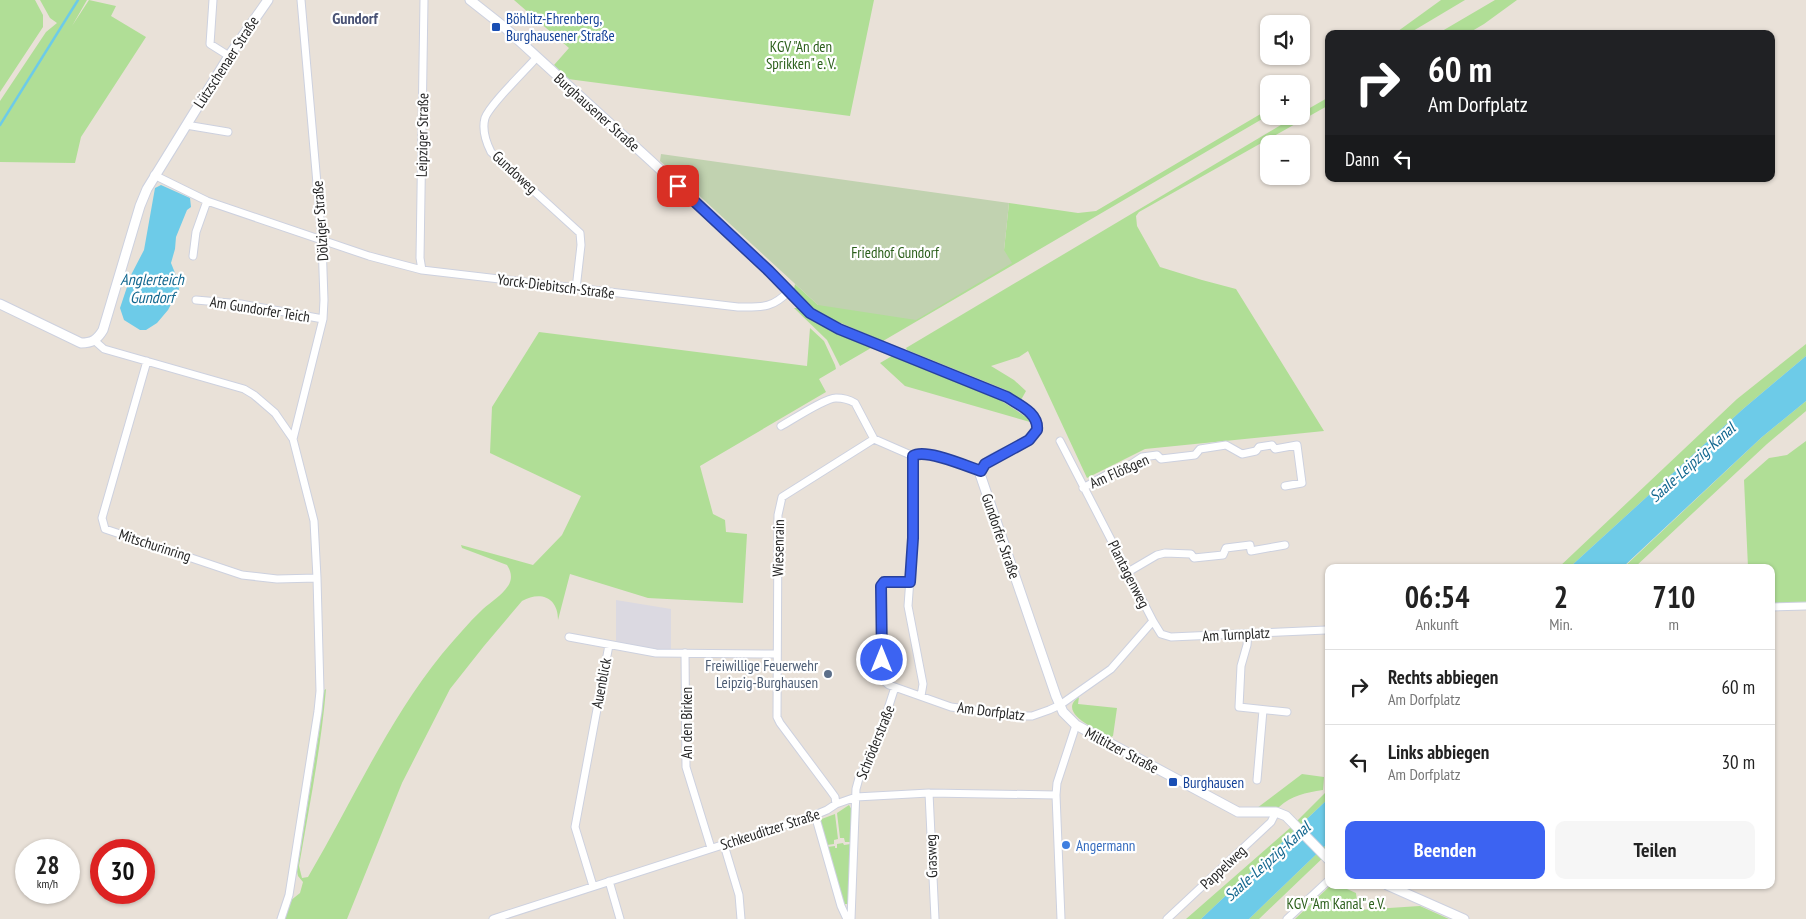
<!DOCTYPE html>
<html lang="de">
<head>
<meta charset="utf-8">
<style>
	:root { --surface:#fff; --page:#f6f6f6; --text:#222; --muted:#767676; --line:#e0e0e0; --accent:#3c63f2 }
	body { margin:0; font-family:"PT Sans Narrow",sans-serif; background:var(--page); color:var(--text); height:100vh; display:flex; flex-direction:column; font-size:19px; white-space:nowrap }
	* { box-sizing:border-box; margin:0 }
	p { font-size:16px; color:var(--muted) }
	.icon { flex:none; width:28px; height:28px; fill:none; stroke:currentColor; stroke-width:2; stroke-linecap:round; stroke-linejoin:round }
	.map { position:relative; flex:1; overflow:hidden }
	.drawer { position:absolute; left:1325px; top:564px; width:450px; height:325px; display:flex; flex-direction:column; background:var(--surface); border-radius:10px; box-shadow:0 1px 4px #0004 }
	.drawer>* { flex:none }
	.top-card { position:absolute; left:1325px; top:30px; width:450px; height:152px; border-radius:10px; box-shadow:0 1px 4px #0004; background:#202124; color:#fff; overflow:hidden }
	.controls { position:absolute; left:1260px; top:15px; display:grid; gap:10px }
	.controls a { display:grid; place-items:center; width:50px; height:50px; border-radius:10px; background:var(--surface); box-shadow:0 1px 4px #0004; font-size:25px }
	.speed { position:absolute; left:15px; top:839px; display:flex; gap:10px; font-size:25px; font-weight:700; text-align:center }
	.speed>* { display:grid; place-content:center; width:65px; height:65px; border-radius:50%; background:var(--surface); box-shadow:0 1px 4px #0004; line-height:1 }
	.speed small { font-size:12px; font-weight:400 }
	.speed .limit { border:8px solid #d22; background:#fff; color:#111 }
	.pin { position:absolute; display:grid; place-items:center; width:42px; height:42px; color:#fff; margin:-21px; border-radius:10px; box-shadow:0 2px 8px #0006 }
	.me { position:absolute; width:55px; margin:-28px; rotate:0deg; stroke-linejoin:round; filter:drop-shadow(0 0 4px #0008) }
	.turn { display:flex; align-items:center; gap:18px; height:105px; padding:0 20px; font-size:22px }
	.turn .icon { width:65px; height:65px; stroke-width:2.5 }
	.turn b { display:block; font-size:35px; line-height:42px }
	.then { display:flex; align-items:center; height:48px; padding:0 20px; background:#0003; gap:10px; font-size:19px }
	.eta { display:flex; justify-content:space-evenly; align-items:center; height:85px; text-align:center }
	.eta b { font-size:30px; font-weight:800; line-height:35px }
	.primary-button { display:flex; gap:10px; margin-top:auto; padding:10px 20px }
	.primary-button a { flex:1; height:58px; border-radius:10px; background:var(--accent); color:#fff; font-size:20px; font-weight:800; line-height:58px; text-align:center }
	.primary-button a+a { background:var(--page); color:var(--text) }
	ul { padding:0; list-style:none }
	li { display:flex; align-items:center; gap:15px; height:75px; padding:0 20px; border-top:1px solid var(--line) }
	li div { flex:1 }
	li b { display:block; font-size:19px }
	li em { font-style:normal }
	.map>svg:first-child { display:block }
	.industrial { fill:#dbd9e1 }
	.green { fill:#b0de96 }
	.cemetery { fill:#c1d2b0 }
	.water { fill:#6dcbe8 }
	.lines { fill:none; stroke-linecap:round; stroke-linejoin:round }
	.stream { stroke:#6dcbe8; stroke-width:2.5 }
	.minor-casing { stroke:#cdd1df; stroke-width:9 }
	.tertiary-casing { stroke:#cdd1df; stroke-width:11 }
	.minor { stroke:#fff; stroke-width:7 }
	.tertiary { stroke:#fff; stroke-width:9 }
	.route-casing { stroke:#27409d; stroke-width:12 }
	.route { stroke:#3c63f2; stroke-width:9 }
	.transit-dot { fill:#1a4fb4; stroke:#fff; stroke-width:2 }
	.service-dot { fill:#5c6f8a; stroke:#fff; stroke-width:2 }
	.shop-dot { fill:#3f7fe0; stroke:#fff; stroke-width:2 }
	.labels { text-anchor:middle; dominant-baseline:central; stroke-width:4.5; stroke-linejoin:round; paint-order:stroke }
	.transit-label { font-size:15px; fill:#164399; stroke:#fff; text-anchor:start }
	.park-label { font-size:15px; fill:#2b5f1b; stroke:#fff }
	.street-label { font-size:15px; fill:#262626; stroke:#fff }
	.service-label { font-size:15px; fill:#4e5e75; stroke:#fff; text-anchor:end }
	.shop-label { font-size:15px; fill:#366cbe; stroke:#fff; text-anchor:start }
	.neighbourhood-label { font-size:16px; font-weight:bold; fill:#495274; stroke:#fff }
	.water-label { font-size:16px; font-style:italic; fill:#12678f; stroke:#fff }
</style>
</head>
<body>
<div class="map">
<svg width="1806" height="919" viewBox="0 0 1806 919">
	<rect width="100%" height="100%" fill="#e9e1d8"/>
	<!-- industrial -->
	<path class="industrial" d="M616 600 671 609V649H650L616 644Z"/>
	<!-- green -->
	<path class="green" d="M0 0H35L43 15V27L0 92Z
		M40 0H87L72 26 89 0 116 6 111 16 146 37 81 137 75 163 0 162V101L46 32 57 23 50 18Z
		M514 0H874L850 116 568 79 554 65 569 48Z
		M1441 0H1465L1408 34H1394Z
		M1495 0H1517L1484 24 1467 34H1437Z
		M1329 97V105L1139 212 1136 216 1137 226 1160 267 1202 280 1236 289 1324 431 1145 449 1087 478 1028 351 1019 357 991 366 1014 380 1026 391 1021 400 1006 390 907 350 906 348 1296 116H1301V113Z
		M1269 109V115L883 341 824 316 812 308 794 289 795 284 818 305 1004 250 1009 203 1078 213 1096 211Z
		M794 308H798L829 330 871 348 840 366 827 340Z
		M810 328 824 341 835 365 836 369 819 379 826 392 700 466 713 514 725 520 726 532 747 534 743 603 648 598 570 574 558 620C558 597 540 591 522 601L484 646 450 689 402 783 347 919H283L290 901 300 893 303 882 298 876 297 871 319 732 323 691 326 689C321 748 309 808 299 866L302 878 308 877C352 802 387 722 442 654 455 639 468 623 483 609 491 602 502 595 508 586 513 579 511 571 507 565L462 548 461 545 533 565 562 535 581 496 490 453 492 407 539 332 807 366Z
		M1806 344V356L1743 409 1570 567 1558 568 1737 399Z
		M892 356 997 398 1028 418 1030 422 905 386 880 363Z
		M1806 401V411L1767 444 1635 567 1623 568 1762 437Z
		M1806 441V602L1771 604V568L1748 567 1744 480 1769 458 1787 455Z
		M1079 697 1078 704 1117 708 1113 736 1111 737C1100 731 1055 713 1079 697Z
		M1302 774 1324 777 1323 790C1305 793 1292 795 1279 807L1257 808Z
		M1329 789V798L1201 919H1186L1290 828Z
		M849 805 853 812 851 842H845L844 838H840L837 813Z
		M835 814 838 839 834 840V844L827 845 819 820Z
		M1329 842V852L1259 919H1249Z
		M843 843 844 845 851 844 848 904H844L827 847 835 846V848H837V844Z
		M1331 885H1338L1356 893 1358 910 1420 906 1449 919H1295Z"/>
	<!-- cemetery -->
	<path class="cemetery" d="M661 154 1009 203 1004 250 1012 263 916 320 818 305 692 189 693 183 683 181 660 161Z"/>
	<!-- water -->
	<path class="water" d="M161 185 190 198 191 207 187 210 176 237 175 249 171 263 177 278 179 289 168 310 157 323 146 330H140L124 320 120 308 131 275 144 250 155 188Z
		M1806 356V401L1762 437 1623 567H1570L1743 409Z
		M1329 798V842L1249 919H1201Z"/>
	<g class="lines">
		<!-- stream -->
		<path class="stream" d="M0 125 78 0"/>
		<defs>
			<path id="minor" d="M213 0 210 44 229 56
				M537 57C526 70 490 104 485 118 482 129 486 142 491 152L580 233 581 245 576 289
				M186 125 228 132
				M154 175 207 201 369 256 422 270 738 307C761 307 772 309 789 291
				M193 256 196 232 207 201
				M422 270 420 258 424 0
				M196 300 241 304 323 319
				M95 341 104 349 244 389 254 395 275 413 293 439 314 521 317 578 320 691 318 711 289 895 281 919
				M147 361 102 518 105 529 242 575 277 579 317 578
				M781 426C792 420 825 398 836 398 843 398 850 400 855 403L874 439
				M293 439 323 319 324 300 322 241 301 0
				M913 456V538L908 606 923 684 921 696
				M1083 488 1110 473H1118L1142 457 1157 455 1161 459 1195 455 1200 449 1226 445 1242 454 1256 451 1259 447 1272 445 1275 449 1297 445 1302 483 1285 486
				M1128 572 1157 555 1165 553 1191 554 1194 558 1223 555 1226 548 1250 545 1251 551 1285 545
				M910 582H884L881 586 882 674 883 680 889 685 951 707 1018 716H1032L1049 710 1060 705 1111 669 1153 621 1060 441
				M1771 607 1806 606
				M1153 621 1161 634 1171 637 1326 630
				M1248 634 1247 645 1241 666 1239 707 1287 712
				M569 637 656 653 777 654
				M685 653 686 767 711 848
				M1257 780 1263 710
				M929 793 935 919
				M836 804 835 797 830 790 780 723 777 717 778 515 782 497 874 439 913 456C926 448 966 466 981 471
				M815 815 841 906 847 919
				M724 845 739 895 741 919
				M609 881 620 919
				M593 886 575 827 609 645
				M493 919 815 815 827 810 836 804 856 797 929 793 1056 795
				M851 919 856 789 859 778 877 743 895 687
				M1061 919 1056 795 1057 783 1076 725
				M1167 919 1271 822 1276 812
				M1287 919 1329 880"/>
			<path id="tertiary" d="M470 0 503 26 651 161 769 271 810 313 839 329 1007 397 1033 415 1037 424C1034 452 983 451 980 474L1056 696 1063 712 1076 725 1238 812H1276L1286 816 1329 860
				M0 304 81 343C92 343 97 340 103 330L140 206 147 189 229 56 268 0
				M1387 885 1464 919"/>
		</defs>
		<!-- minor casing -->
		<use href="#minor" class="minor-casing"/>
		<!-- tertiary casing -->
		<use href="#tertiary" class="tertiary-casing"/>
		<!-- minor -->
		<use href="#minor" class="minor"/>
		<!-- tertiary -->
		<use href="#tertiary" class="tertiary"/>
	</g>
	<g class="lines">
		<defs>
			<path id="route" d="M678 186 769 271 810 313 839 329 1007 397C1019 405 1039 413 1037 430L1029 440 985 464 981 471C966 466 925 448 913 456V538L910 582H884L881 586 882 660"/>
		</defs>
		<!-- route casing -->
		<use href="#route" class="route-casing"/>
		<!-- route -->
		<use href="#route" class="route"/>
	</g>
	<!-- markers -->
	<g class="transit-dot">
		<rect x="491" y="22" width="10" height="10" rx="2.5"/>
		<rect x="1168" y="777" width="10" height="10" rx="2.5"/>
	</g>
	<circle class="service-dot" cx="828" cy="674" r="5"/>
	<circle class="shop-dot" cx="1066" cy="845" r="5"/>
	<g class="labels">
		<!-- transit labels -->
		<g class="transit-label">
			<text x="506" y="18">Böhlitz-Ehrenberg,<tspan x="506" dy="17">Burghausener Straße</tspan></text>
			<text x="1183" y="782">Burghausen</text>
		</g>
		<!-- park labels -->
		<g class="park-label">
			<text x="801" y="46">KGV "An den<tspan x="801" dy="17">Sprikken" e. V.</tspan></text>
			<text x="895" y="252">Friedhof Gundorf</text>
			<text x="1336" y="903">KGV "Am Kanal" e.V.</text>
		</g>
		<!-- street labels -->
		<g class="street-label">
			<text transform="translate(226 62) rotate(-57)">Lützschenaer Straße</text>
			<text transform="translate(597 112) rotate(42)">Burghausener Straße</text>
			<text transform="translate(422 135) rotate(-89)">Leipziger Straße</text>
			<text transform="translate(515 172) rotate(43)">Gundoweg</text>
			<text transform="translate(320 221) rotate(-94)">Dölziger Straße</text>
			<text transform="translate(556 286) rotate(7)">Yorck-Diebitsch-Straße</text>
			<text transform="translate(260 309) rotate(9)">Am Gundorfer Teich</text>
			<text transform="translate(1119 471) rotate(-24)">Am Flößgen</text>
			<text transform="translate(1001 536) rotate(71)">Gundorfer Straße</text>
			<text transform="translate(155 545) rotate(18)">Mitschurinring</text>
			<text transform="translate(778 548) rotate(-89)">Wiesenrain</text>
			<text transform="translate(1129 574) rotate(63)">Plantagenweg</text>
			<text transform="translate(1236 634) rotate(-3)">Am Turnplatz</text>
			<text transform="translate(601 683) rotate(-79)">Auenblick</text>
			<text transform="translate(991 711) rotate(7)">Am Dorfplatz</text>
			<text transform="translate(686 723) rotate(-90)">An den Birken</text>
			<text transform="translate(875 742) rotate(-68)">Schröderstraße</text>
			<text transform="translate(1122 750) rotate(28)">Miltitzer Straße</text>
			<text transform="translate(770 829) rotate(-18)">Schkeuditzer Straße</text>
			<text transform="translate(931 856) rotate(-92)">Grasweg</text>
			<text transform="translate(1223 867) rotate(-43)">Pappelweg</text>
		</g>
		<!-- service labels -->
		<g class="service-label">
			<text x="818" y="665">Freiwillige Feuerwehr<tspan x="818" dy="17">Leipzig-Burghausen</tspan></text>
		</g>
		<!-- shop labels -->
		<g class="shop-label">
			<text x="1076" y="845">Angermann</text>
		</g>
		<!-- neighbourhood labels -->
		<g class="neighbourhood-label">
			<text x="355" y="18">Gundorf</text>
		</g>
		<!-- water labels -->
		<g class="water-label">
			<text x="152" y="279">Anglerteich<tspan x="152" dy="18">Gundorf</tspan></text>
			<text transform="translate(1692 462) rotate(-42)">Saale-Leipzig-Kanal</text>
			<text transform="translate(1267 861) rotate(-42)">Saale-Leipzig-Kanal</text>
		</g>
	</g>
</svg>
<div class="controls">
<a><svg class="icon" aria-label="sound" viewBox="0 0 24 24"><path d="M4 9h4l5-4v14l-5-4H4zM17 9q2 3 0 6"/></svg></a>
<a>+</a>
<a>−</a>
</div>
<div class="speed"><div>28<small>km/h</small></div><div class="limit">30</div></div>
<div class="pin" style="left:678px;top:186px;background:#d93025"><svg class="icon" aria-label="arrive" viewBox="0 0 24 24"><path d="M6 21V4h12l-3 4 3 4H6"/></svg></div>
<svg class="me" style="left:882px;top:660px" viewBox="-20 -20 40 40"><circle r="17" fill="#3c63f2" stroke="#fff" stroke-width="3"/><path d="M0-11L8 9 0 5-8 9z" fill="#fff"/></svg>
<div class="top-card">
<div class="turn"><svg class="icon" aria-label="right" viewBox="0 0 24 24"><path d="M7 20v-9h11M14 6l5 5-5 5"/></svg><div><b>60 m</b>Am Dorfplatz</div></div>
<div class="then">Dann<svg class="icon" aria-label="left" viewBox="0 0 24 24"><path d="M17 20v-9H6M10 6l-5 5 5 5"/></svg></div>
</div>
<section class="drawer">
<div class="eta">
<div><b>06:54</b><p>Ankunft</p></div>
<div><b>2</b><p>Min.</p></div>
<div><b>710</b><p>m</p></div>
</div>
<ul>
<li><svg class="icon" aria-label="right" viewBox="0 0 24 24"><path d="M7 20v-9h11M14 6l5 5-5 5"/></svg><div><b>Rechts abbiegen</b><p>Am Dorfplatz</p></div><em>60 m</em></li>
<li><svg class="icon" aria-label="left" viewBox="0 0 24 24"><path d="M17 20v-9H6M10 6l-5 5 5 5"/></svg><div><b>Links abbiegen</b><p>Am Dorfplatz</p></div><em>30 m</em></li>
</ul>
<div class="primary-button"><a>Beenden</a><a>Teilen</a></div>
</section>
</div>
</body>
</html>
